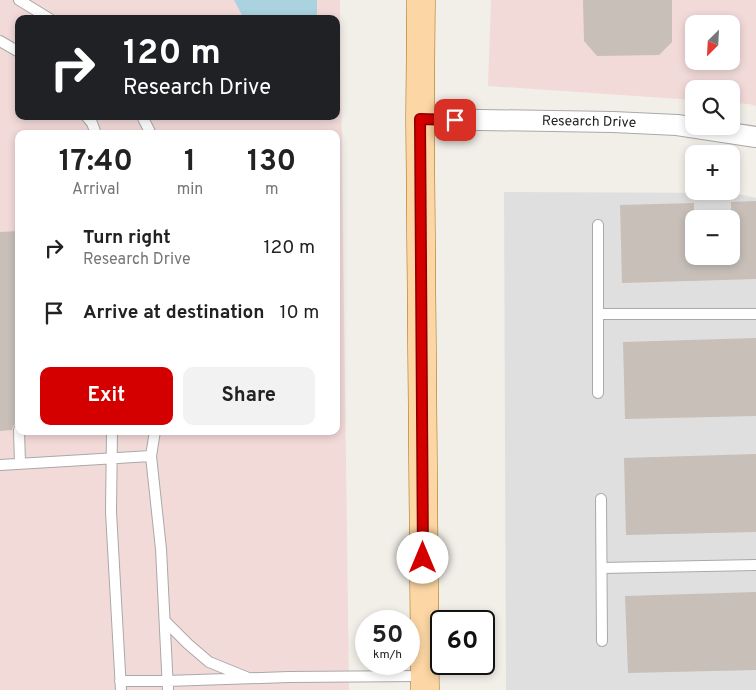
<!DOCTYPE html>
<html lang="en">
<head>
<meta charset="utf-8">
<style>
	:root { --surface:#fff; --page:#f2f2f2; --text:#222; --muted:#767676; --accent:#d40000 }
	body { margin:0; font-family:Overpass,sans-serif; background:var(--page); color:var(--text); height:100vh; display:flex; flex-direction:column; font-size:19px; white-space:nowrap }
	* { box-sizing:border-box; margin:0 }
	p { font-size:16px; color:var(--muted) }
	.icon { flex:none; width:28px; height:28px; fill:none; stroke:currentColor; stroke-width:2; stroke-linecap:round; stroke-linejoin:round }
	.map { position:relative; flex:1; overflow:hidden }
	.details { position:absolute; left:15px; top:130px; width:325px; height:305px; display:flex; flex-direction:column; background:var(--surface); border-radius:10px; box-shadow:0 2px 8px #0003 }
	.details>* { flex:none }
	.top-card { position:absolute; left:15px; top:15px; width:325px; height:105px; border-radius:10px; box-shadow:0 2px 8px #0003; background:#202124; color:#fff; overflow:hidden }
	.needle { width:32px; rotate:204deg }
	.controls { position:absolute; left:685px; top:15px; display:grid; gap:10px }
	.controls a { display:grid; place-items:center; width:55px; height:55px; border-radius:10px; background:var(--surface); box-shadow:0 2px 8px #0003; font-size:25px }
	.speed { position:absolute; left:355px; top:610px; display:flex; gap:10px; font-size:25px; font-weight:700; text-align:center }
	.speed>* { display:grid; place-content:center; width:65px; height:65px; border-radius:50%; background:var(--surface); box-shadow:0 2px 8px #0003; line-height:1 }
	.speed small { font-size:12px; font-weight:400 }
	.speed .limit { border:2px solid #111; border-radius:8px; background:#fff; color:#111 }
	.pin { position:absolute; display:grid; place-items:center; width:42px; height:42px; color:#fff; margin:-21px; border-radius:10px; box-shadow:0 2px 8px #0006 }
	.me { position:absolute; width:55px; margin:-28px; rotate:0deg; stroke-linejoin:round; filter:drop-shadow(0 0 4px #0008) }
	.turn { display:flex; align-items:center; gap:18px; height:105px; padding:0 25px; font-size:22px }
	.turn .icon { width:65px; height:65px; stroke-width:2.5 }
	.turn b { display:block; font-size:35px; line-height:42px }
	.eta { display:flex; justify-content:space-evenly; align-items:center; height:85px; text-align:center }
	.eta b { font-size:30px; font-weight:700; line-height:35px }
	.cta { display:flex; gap:10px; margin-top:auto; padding:10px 25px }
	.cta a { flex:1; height:58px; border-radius:10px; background:var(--accent); color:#fff; font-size:20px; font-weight:700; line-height:58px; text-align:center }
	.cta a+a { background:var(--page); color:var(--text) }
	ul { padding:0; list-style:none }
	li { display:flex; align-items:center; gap:15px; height:65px; padding:0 25px }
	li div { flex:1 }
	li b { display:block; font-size:19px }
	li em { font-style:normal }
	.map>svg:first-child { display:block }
	.residential { fill:#e0dfdf; fill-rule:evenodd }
	.commercial { fill:#f2dad9; fill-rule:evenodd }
	.water { fill:#aad3df }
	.building { fill:#c7bfb8 }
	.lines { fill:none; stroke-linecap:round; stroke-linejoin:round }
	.lane-casing { stroke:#a9a9a9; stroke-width:12 }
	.street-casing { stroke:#a9a9a9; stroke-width:22 }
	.primary-casing { stroke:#a06b00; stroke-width:29 }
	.lane { stroke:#fff; stroke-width:10 }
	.street { stroke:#fff; stroke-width:20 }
	.primary { stroke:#fcd6a4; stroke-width:28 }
	.route-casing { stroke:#8a0000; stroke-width:12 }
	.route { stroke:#d40000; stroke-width:9 }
	.labels { text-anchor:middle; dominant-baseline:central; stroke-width:4; stroke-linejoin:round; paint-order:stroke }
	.street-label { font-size:14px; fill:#222; stroke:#fff }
</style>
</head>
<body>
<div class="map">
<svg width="756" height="690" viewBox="0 0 756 690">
	<rect width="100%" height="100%" fill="#f2efe9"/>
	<!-- residential -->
	<path class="residential" d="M504 192 734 193 756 198V690H506ZM694 219H731V256H694Z"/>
	<!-- commercial -->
	<path class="commercial" d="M0 0H340L349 690H0ZM19 19H336V116H19ZM19 134H336V431H19Z
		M491 0H756V106L749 104 731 103V89H694V100L488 86ZM694 24H731V61H694Z"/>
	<!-- water -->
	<path class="water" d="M234 0H317V14L316 19H244Z"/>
	<!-- building -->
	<path class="building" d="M583 0H672V42L659 55 597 56 584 41Z
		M756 201V279L622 283 620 205 694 203V256H731V202Z
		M19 231V423L13 426 12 430 0 431V232Z
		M756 338V416L625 419 623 342Z
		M756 454V532L626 535 624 458Z
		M756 592V670L628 673 625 596Z"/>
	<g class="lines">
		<defs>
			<path id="lane" d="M19 0 50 19
				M0 41 19 52
				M86 116 92 123 96 134
				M142 116 151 134
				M598 225V393
				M598 314H756
				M19 430 20 463
				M112 431 111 512 121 690
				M155 431 151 456 161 549 168 690
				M0 465 151 456
				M601 499 602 641
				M602 568 756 565
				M165 621 188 644 209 662 246 677
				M120 681H167L289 677 423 676"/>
			<g id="street">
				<path id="s1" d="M420 119 613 122 677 125 756 137"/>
			</g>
			<path id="primary" d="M421 0 420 119 425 690"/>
		</defs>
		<!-- lane casing -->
		<use href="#lane" class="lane-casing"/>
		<!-- street casing -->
		<use href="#street" class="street-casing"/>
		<!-- primary casing -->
		<use href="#primary" class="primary-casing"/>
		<!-- lane -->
		<use href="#lane" class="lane"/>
		<!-- street -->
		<use href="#street" class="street"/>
		<!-- primary -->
		<use href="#primary" class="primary"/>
	</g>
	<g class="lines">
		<defs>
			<path id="route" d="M423 558 420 119 455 120"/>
		</defs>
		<!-- route casing -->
		<use href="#route" class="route-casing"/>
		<!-- route -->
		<use href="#route" class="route"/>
	</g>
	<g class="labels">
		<!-- street labels -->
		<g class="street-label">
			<text stroke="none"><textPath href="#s1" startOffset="169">Research Drive</textPath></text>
		</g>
	</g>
</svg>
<div class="controls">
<a><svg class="needle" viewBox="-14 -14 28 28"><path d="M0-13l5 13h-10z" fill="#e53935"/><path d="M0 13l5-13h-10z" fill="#767676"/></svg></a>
<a><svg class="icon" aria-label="search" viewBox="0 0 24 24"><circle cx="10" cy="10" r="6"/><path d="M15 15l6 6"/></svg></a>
<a>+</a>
<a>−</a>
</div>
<div class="speed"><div>50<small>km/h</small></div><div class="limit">60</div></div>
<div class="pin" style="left:455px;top:120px;background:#d93025"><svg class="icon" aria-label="arrive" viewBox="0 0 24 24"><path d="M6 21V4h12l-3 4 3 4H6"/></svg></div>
<svg class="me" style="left:423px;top:558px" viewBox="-20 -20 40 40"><circle r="19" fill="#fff"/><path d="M0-13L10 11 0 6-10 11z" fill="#d40000"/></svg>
<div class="top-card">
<div class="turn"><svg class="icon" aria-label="right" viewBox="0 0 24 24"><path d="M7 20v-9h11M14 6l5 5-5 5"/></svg><div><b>120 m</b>Research Drive</div></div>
</div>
<section class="details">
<div class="eta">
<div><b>17:40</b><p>Arrival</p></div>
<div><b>1</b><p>min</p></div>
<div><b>130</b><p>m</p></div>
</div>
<ul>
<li><svg class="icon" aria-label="right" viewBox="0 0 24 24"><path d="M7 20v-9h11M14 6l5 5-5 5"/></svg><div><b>Turn right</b><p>Research Drive</p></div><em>120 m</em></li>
<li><svg class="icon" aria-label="arrive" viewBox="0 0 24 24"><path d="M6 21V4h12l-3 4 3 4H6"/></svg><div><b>Arrive at destination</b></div><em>10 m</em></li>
</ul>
<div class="cta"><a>Exit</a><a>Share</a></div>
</section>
</div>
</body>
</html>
